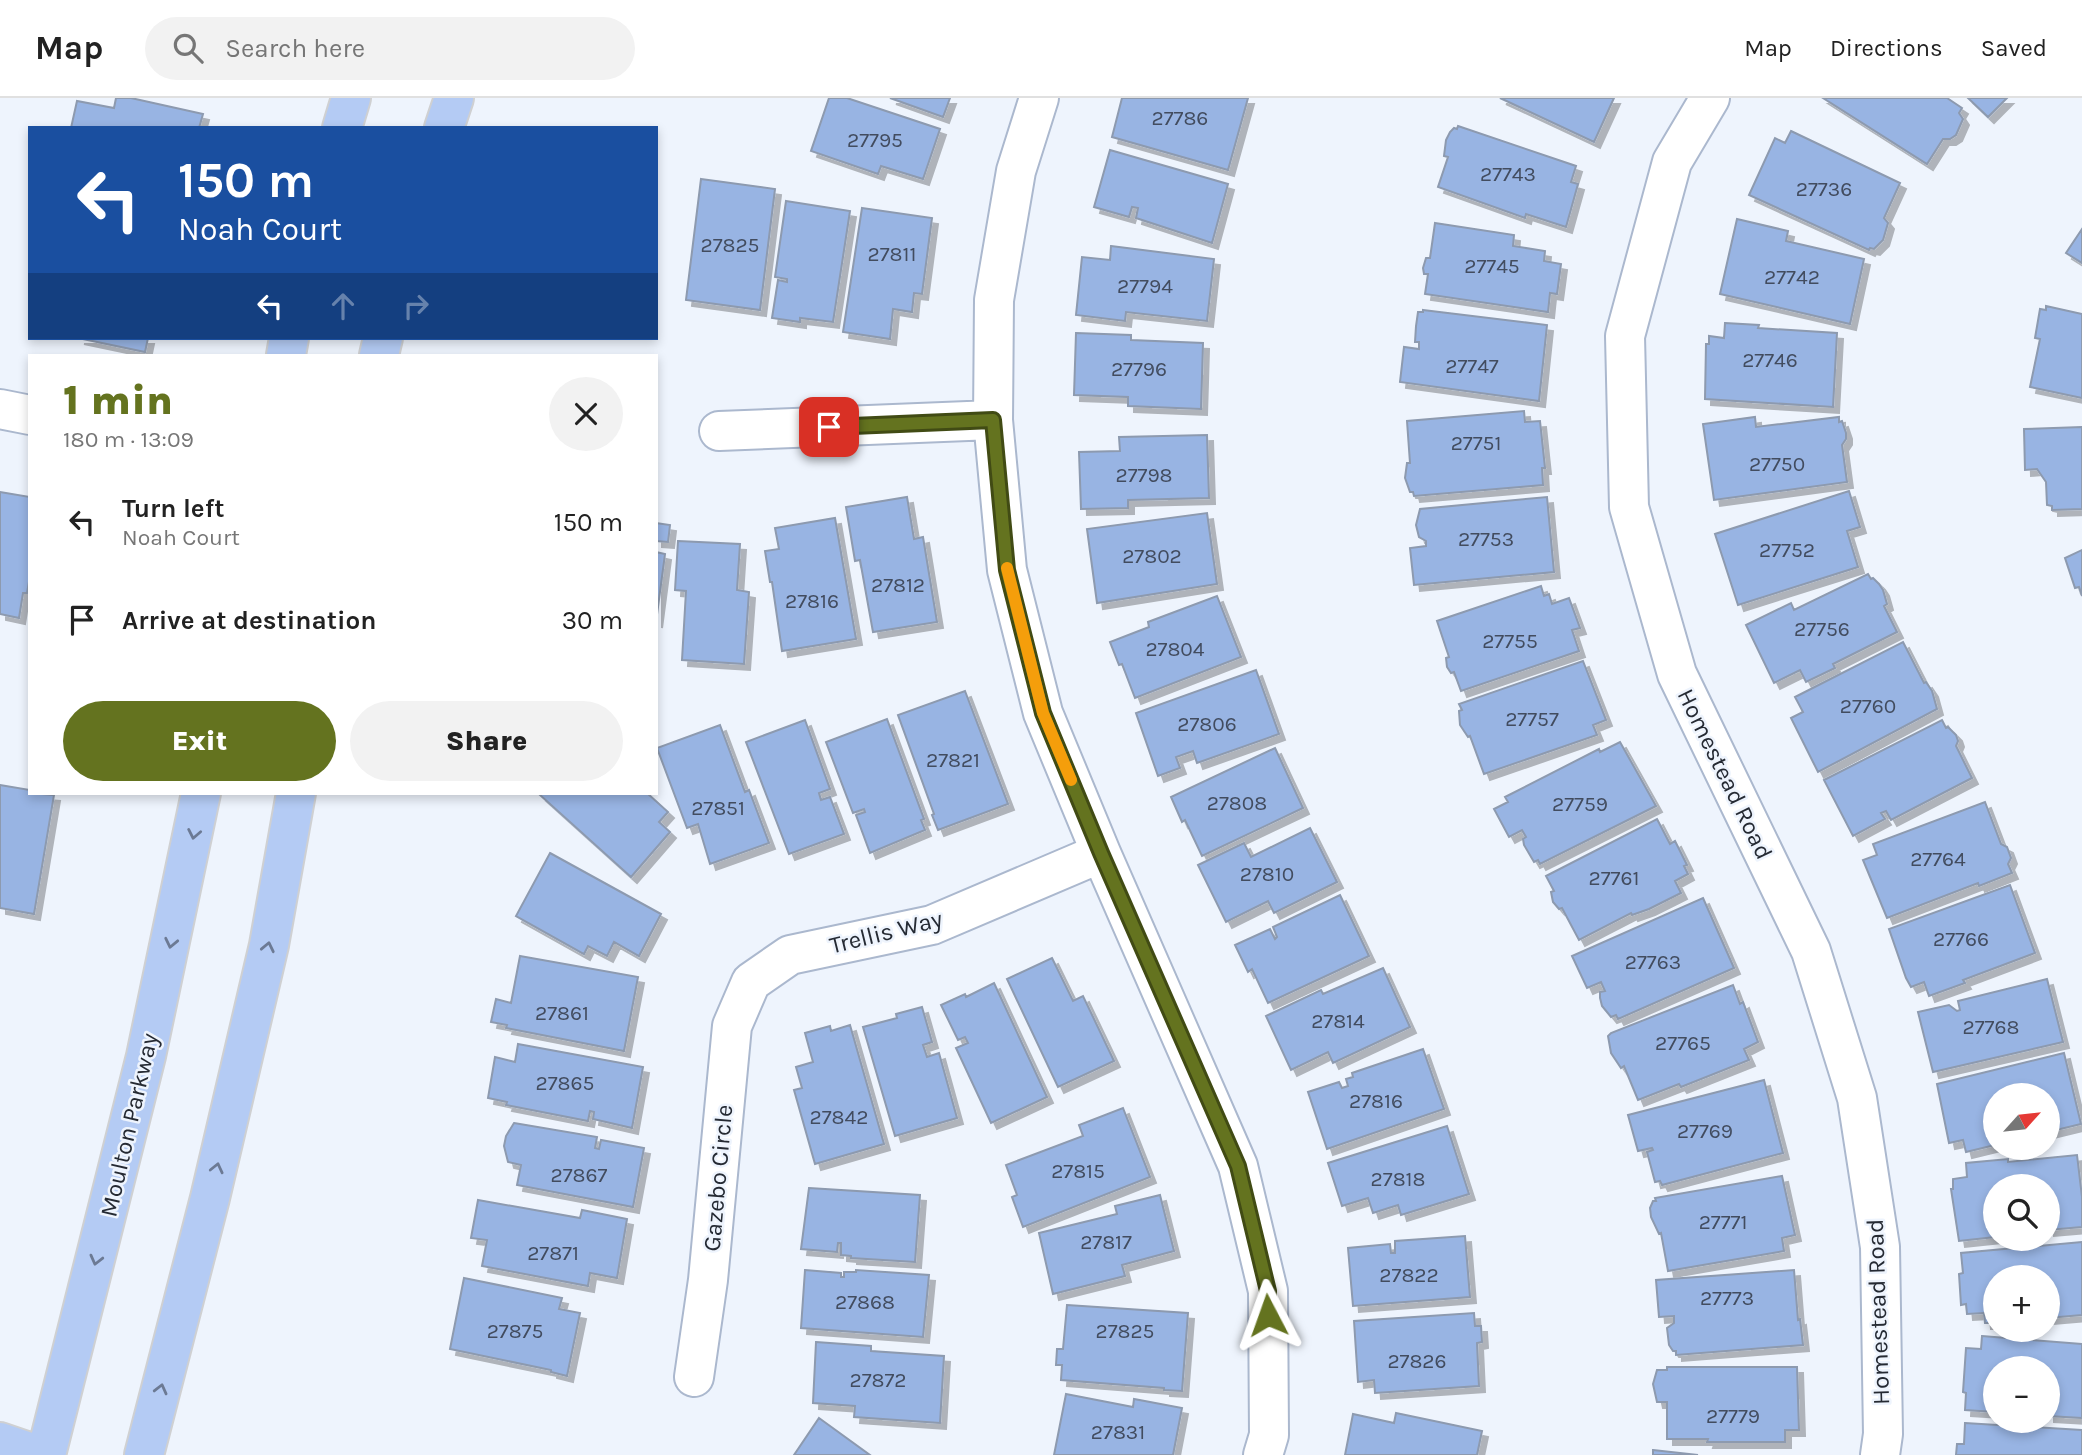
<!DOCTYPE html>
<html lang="en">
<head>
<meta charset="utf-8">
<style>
	:root { --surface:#fff; --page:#f2f2f2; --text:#222; --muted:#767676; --line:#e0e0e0; --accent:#64731f }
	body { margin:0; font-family:Karla,sans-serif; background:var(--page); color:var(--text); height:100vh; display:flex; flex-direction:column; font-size:26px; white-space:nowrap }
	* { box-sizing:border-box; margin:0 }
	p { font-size:23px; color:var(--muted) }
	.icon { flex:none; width:38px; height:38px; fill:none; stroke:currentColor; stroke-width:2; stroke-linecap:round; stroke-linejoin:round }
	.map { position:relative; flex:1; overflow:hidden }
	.drawer { position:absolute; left:28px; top:256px; width:630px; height:441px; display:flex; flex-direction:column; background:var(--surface); border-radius:0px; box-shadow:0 4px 10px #0003 }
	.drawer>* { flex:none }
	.banner { position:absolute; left:28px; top:28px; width:630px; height:214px; border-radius:0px; box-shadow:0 4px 10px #0003; background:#1a4fa0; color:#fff; overflow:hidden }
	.needle { width:46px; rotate:63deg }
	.buttons { position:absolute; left:1983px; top:985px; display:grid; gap:14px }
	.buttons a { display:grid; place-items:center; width:77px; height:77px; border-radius:50%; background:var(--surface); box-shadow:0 4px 10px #0003; font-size:35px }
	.pin { position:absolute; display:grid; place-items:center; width:60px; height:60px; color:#fff; margin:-30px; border-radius:14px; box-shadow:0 4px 10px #0006 }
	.me { position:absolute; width:77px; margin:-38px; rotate:356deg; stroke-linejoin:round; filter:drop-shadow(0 0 5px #0008) }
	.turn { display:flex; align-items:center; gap:24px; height:147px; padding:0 35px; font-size:32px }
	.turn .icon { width:91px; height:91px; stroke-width:2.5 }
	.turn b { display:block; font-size:49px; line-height:60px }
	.lanes { display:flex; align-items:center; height:66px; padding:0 35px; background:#0003; justify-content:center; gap:35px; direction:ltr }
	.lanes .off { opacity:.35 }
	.round { display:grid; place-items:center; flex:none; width:74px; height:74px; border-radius:37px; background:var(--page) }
	.head { display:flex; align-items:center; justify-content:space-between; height:119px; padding:0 35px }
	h1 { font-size:42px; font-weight:800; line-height:52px; color:var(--accent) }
	.primary-button { display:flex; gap:14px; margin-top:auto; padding:14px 35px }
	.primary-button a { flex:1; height:80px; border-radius:42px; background:var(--accent); color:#fff; font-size:28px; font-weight:800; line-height:80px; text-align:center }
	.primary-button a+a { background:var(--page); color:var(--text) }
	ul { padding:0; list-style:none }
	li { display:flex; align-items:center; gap:21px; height:98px; padding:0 35px }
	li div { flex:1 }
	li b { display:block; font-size:26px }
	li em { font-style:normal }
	header { display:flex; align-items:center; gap:42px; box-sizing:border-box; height:98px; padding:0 35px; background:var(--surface); border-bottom:2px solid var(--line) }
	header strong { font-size:33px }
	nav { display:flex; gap:38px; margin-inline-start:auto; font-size:24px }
	.search { width:490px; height:63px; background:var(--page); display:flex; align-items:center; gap:18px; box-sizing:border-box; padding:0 24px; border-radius:38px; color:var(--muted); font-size:26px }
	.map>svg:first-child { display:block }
	.building { fill:#98b4e3; stroke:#8d9aaf; stroke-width:2; filter:url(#shadow) }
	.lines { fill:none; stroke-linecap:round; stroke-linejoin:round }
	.minor-casing { stroke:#abb8ce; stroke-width:42 }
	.primary-casing { stroke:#cfd0d2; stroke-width:42 }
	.minor { stroke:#fff; stroke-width:38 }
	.primary { stroke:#b4cbf4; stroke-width:38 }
	.oneway { stroke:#6c7a94 }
	.route-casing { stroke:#414b14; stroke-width:18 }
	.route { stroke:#64731f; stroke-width:12 }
	.slow { stroke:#f59e0b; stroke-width:12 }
	.labels { text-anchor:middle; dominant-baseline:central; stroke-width:5; stroke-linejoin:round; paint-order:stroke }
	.number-label { font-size:21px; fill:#424c5f }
	.street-label { font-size:24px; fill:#252a33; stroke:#eef4fd }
</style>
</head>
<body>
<header>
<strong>Map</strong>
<div class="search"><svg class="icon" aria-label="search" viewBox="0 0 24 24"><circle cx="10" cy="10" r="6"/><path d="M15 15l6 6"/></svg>Search here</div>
<nav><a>Map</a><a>Directions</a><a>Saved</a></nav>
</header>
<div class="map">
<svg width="2082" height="1357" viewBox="0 0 2082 1357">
	<defs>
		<filter id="shadow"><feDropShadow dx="6" dy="6" stdDeviation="0" flood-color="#0004"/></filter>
	</defs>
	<rect width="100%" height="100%" fill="#eef4fd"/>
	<!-- building -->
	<path class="building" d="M116 0H131L203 16 199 30H71L77 3 114 10Z
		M829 0H847L940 31 923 81 881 68 878 76 811 53Z
		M890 0H950L943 19Z
		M1122 0H1248L1228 72 1112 39Z
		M1500 0H1614L1594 44Z
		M1823 0H1947L1962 10 1959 15 1963 21 1956 37 1950 41H1943L1927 66Z
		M1968 0H2007L1988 19Z
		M1458 28 1576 68 1571 84 1578 86 1566 129 1526 116 1525 120 1438 89 1448 59 1444 58 1446 42 1450 34 1454 30 1457 31Z
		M1791 33 1900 85 1884 120 1888 125 1883 142 1874 151 1870 150 1869 152 1749 97 1775 40 1785 45Z
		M1110 52 1228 86 1212 145 1136 120 1138 110 1132 109 1129 119 1094 109Z
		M701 81 775 91 760 212 686 202Z
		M786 103 850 113 833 224 800 220V224L772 220 778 182 787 184V181L775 179Z
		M862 110 932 120 922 196 914 195 912 214 893 211 890 241 843 234Z
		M1737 121 1788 133 1786 143 1864 161 1850 226 1720 196Z
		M1435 125 1514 137 1513 148 1545 153 1544 163 1561 166 1557 196 1550 195 1548 214 1425 196 1428 176H1424L1423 170 1426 160H1430Z
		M2082 131V165L2066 155Z
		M1111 148 1214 161 1207 223 1126 214 1125 223 1076 217 1082 159 1110 162Z
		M2046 208 2082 216V300L2030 289 2040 241 2035 240 2040 211 2046 212Z
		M1423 212 1547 227 1539 303 1400 284 1404 249 1419 251V244H1415L1416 228 1418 214H1423Z
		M1725 225 1759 227 1758 230 1837 235 1833 309 1705 301 1706 246H1709V238L1724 240Z
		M1076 235 1131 237V242L1203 245 1201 311 1128 308V299L1074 297Z
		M78 240H148L145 254Z
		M1524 313 1525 324 1540 323 1545 370H1542L1543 387 1414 398 1413 394H1410L1405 380 1407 365H1410L1407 323Z
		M1755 319 1756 329 1839 319V324L1842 323 1846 335V341L1842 347 1847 384 1714 402 1703 326Z
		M2082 329V411L2052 412V408L2047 407 2046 384 2037 371 2025 372 2024 331Z
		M1207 337 1209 400 1128 402V410L1081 411 1079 354 1120 353 1119 339Z
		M1849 393 1860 429 1847 433 1858 469 1738 507 1715 436Z
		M0 394 30 399V478L27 495H23L19 520 0 516Z
		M907 399 914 441 923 439 937 524 873 534 860 462 855 463 846 409Z
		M1547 399 1554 474 1414 487 1410 450 1426 448V443L1419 439 1416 427 1420 411Z
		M1207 415 1217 486 1097 505 1087 431Z
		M835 420 856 541 782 553 772 484H770L765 453 779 451 775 430Z
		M656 425 670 427 668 444 656 443Z
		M678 443 740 446 737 492 749 494 744 566 682 562 686 493 675 492Z
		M2082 452V498L2079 489 2075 490 2065 460Z
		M656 454 665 456 656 524Z
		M1868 476 1871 481 1873 480 1879 486 1883 492 1887 506 1884 508 1897 534 1833 566 1835 570 1806 584 1800 572 1774 585 1746 527 1791 505 1794 512Z
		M1541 488 1544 498 1549 496 1552 506 1569 500 1580 530 1572 532 1579 553 1461 593 1454 574 1451 575 1447 569 1446 560 1449 559 1437 523Z
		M1217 498 1241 559 1135 600 1122 566 1119 567 1110 544 1149 529 1148 524Z
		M1903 544 1924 585 1926 584 1932 593 1937 611 1818 674 1791 620 1803 614 1795 599Z
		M1583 563 1606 622 1593 627 1597 637 1484 676 1470 638 1468 639 1460 627 1459 613 1462 612 1459 606Z
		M1256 572 1279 636 1197 665 1193 653 1176 659 1180 670 1158 678 1136 615Z
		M965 593 1008 706 938 732 932 717 934 716 898 617Z
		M887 621 924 721 921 722 925 732 870 755 856 717 865 714 864 711 853 715 826 644Z
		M805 622 830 691 819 695 821 702 830 699 844 736 789 756 746 644Z
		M1942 622 1946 630 1948 629 1956 637 1958 643 1956 648 1972 680 1891 722 1886 713 1881 715 1885 721 1853 738 1824 682Z
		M720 627 745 694 749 692 769 745 710 766 698 726 687 730 657 650Z
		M1620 644 1656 708 1540 766 1538 762 1534 764 1524 747 1523 741 1526 739 1522 732 1509 739 1494 711 1508 704 1505 699 1599 651 1600 654Z
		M1275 650 1303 710 1202 758 1185 722 1182 724 1171 699Z
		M0 687 30 692V695L54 697 34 816 0 810Z
		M542 695H647L668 714 659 724 670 734 631 779 540 697Z
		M1985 704 2001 746 2007 749 2011 760 2008 766 2012 775 1979 788 1978 785 1887 820 1863 762 1877 757 1873 746Z
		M1657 721 1670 746 1675 743 1687 767 1684 768 1688 776 1675 783 1681 795 1649 811 1632 817 1631 815 1579 842 1562 810 1559 811 1553 804 1551 794 1554 793 1546 778Z
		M1310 730 1337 784 1274 815 1268 803 1226 824 1198 767 1244 745 1251 759Z
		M550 755 661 816 639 858 614 844 607 858 588 848 584 856 516 818Z
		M2010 787 2035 855 1963 882 1965 885 1929 898 1924 884 1911 889 1906 880 1889 831Z
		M1340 797 1369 858 1268 905 1252 871 1248 874 1235 847 1270 831 1275 841 1277 839 1273 829Z
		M1703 800 1734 870 1618 921 1616 917 1611 919 1602 908 1600 900V894L1605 893 1601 884 1587 890 1572 858Z
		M520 858 638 879 624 953 506 930 507 927 491 924 496 901 511 905Z
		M1052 860 1073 903 1083 898 1114 963 1058 989 1007 881Z
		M1383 870 1410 929 1333 965 1328 954 1291 972 1266 918 1321 892 1323 896Z
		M2047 881 2063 944 1933 974 1918 914 1949 907 1957 913 1960 912 1958 903Z
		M994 885 1047 999 991 1025 956 950 968 945 965 939 958 942 941 907 965 896 966 899Z
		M1733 887 1740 906 1743 904 1758 944 1744 951 1749 962 1681 989 1679 986 1638 1002 1624 968 1621 970 1611 955 1608 938 1611 935Z
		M922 909 932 944 923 947 927 959 939 955 957 1020 895 1038 863 929 897 920 896 916Z
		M850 927 884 1046 815 1066 794 992 802 990 796 969 813 964 805 935 830 928 831 933Z
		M518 946 643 969 632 1030 593 1021 594 1014 590 1013 588 1023 506 1007 507 1004 488 1000 495 959 515 964Z
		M1423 951 1444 1011 1327 1051 1308 994 1339 984 1342 990 1348 988 1346 981 1353 979 1352 975Z
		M2064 955 2081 1026 2048 1034V998H1995V1047L1966 1054 1963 1042 1949 1045 1937 986Z
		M1764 982 1783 1055 1662 1087 1660 1083 1655 1084 1647 1054 1653 1052 1652 1050 1638 1053 1628 1017Z
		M1123 1010 1150 1079 1023 1129 1012 1099 1017 1097 1006 1067 1083 1038 1079 1027Z
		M514 1025 597 1039 595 1050 599 1051 601 1042 644 1050 633 1109 517 1087 521 1067 508 1064 504 1048 506 1038Z
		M1447 1028 1469 1096 1401 1117 1398 1107 1373 1115 1368 1100 1342 1108 1328 1065Z
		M2077 1057 2082 1099V1129L2048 1132V1088H1995V1139L1959 1143 1951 1091H1953V1081L1967 1079 1966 1065 2008 1061V1064Z
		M1782 1078 1795 1137 1782 1140 1784 1153 1668 1173 1661 1135 1659 1136 1651 1119 1650 1110 1653 1103H1656L1655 1100Z
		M809 1090 920 1097 915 1164 851 1160V1158L841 1157V1145H838L837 1154 801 1151Z
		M1160 1097 1174 1153 1122 1167 1125 1178 1053 1196 1039 1135 1117 1116 1115 1108Z
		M478 1102 580 1120 582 1112 627 1121 617 1180 590 1175 588 1188 482 1168 487 1142 471 1140Z
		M1465 1138 1470 1199 1353 1208 1348 1150 1390 1146 1391 1155H1395V1143Z
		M2082 1144V1217L2048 1220V1180H1995V1225H1985L1984 1215 1967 1216 1966 1206 1961 1207 1959 1176 1963 1175 1961 1155Z
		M805 1172 841 1175V1179H844V1174H856V1172L929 1177 923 1239 801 1230Z
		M1794 1172 1798 1222 1800 1221 1803 1247 1676 1257V1253H1673L1669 1247 1667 1230 1674 1225V1218L1659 1219 1656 1182Z
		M464 1180 562 1200 559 1211 580 1215 567 1278 551 1274V1272L450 1251Z
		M1067 1207 1188 1215 1182 1293 1164 1292V1290L1061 1282 1062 1267H1056L1057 1251H1063Z
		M1474 1215 1475 1228H1481L1482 1244 1477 1245 1479 1288 1375 1295 1374 1282 1358 1284 1354 1223Z
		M1982 1238 2082 1246V1320L2048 1318V1270H1995V1314L1965 1312 1966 1295 1963 1294 1966 1250 1981 1251Z
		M816 1244 871 1248V1253L944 1258 940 1325 854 1319 855 1308 813 1305Z
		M1667 1269H1797L1799 1332H1785V1344H1707L1708 1341H1667V1304H1657L1653 1286 1657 1272H1667Z
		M1066 1296 1133 1309 1134 1301 1182 1310 1173 1357H1054Z
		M1396 1315 1482 1333 1477 1357H1345L1353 1316 1394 1325Z
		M819 1320 870 1357H794Z
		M1965 1325 2082 1332V1357H1956L1957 1346H1964Z
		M1653 1352 1698 1357H1653Z"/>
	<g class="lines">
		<defs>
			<path id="minor" d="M1039 0 1016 73 994 202 993 322 1007 472 1043 615 1101 755 1238 1068 1268 1193 1269 1337 1263 1357
				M1710 0 1672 64 1625 238 1629 409 1677 576 1811 853 1857 1000 1880 1149 1883 1336 1880 1357
				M0 311 30 317
				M719 333 993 322
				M694 1279 708 1182 732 928 751 884 790 857 932 827 1101 755"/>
			<path id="primary" d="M342 30 351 0
				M444 30 454 0
				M286 257 289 240
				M379 257 383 240
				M0 1344 38 1357
				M46 1357 146 958 201 695
				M144 1357 210 1100 269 847 296 695"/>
		</defs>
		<!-- minor casing -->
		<use href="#minor" class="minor-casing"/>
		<!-- primary casing -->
		<use href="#primary" class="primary-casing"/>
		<!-- minor -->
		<use href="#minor" class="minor"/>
		<!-- primary -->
		<use href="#primary" class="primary"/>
	</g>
	<!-- one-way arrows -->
	<defs><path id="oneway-chevron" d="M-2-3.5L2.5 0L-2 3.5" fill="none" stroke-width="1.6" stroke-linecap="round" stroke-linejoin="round" transform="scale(1.75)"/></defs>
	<g class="oneway">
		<use href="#oneway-chevron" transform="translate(194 736) rotate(101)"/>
		<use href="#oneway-chevron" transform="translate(171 845) rotate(102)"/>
		<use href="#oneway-chevron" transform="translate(268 849) rotate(-78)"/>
		<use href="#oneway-chevron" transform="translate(217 1070) rotate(-77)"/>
		<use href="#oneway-chevron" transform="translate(96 1162) rotate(104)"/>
		<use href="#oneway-chevron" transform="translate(161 1291) rotate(-76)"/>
	</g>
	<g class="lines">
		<defs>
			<path id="route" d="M829 329 993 322 1007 472 1043 615 1101 755 1238 1068 1268 1193V1217"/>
		</defs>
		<!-- route casing -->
		<use href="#route" class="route-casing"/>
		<!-- route -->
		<use href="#route" class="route"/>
		<!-- slow -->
		<path class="slow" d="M1007 470 1043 615 1071 682"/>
	</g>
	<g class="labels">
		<!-- number labels -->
		<g class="number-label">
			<text x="1180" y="20">27786</text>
			<text x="875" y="42">27795</text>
			<text x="1508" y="76">27743</text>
			<text x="1824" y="91">27736</text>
			<text x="730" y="147">27825</text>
			<text x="892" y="156">27811</text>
			<text x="1492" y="168">27745</text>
			<text x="1792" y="179">27742</text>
			<text x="1145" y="188">27794</text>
			<text x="1770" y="262">27746</text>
			<text x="1472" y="268">27747</text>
			<text x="1139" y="271">27796</text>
			<text x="1476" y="345">27751</text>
			<text x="1777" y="366">27750</text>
			<text x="1144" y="377">27798</text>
			<text x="1486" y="441">27753</text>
			<text x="1787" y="452">27752</text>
			<text x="1152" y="458">27802</text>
			<text x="898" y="487">27812</text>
			<text x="812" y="503">27816</text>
			<text x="1822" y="531">27756</text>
			<text x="1510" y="543">27755</text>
			<text x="1175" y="551">27804</text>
			<text x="1868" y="608">27760</text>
			<text x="1532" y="621">27757</text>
			<text x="1207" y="626">27806</text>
			<text x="953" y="662">27821</text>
			<text x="1237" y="705">27808</text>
			<text x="1580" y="706">27759</text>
			<text x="718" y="710">27851</text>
			<text x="1938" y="761">27764</text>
			<text x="1267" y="776">27810</text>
			<text x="1614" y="780">27761</text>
			<text x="1961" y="841">27766</text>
			<text x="1653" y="864">27763</text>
			<text x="562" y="915">27861</text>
			<text x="1338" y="923">27814</text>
			<text x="1991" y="929">27768</text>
			<text x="1683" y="945">27765</text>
			<text x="565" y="985">27865</text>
			<text x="1376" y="1003">27816</text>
			<text x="839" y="1019">27842</text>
			<text x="1705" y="1033">27769</text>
			<text x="1078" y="1073">27815</text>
			<text x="579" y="1077">27867</text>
			<text x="1398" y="1081">27818</text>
			<text x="1723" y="1124">27771</text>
			<text x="1106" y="1144">27817</text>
			<text x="553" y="1155">27871</text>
			<text x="1409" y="1177">27822</text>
			<text x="1727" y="1200">27773</text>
			<text x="865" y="1204">27868</text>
			<text x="515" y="1233">27875</text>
			<text x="1125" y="1233">27825</text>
			<text x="1417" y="1263">27826</text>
			<text x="878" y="1282">27872</text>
			<text x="1733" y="1318">27779</text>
			<text x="1118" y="1334">27831</text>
		</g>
		<!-- street labels -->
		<g class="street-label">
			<text transform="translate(1725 676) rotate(64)">Homestead Road</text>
			<text transform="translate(886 834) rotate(-14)">Trellis Way</text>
			<text transform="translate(129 1027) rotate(-77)">Moulton Parkway</text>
			<text transform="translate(718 1080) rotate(-85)">Gazebo Circle</text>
			<text transform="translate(1878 1214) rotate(-92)">Homestead Road</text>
		</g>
	</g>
</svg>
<div class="buttons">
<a><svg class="needle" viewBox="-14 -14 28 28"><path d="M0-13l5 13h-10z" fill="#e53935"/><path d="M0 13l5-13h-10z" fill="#767676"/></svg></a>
<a><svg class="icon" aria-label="search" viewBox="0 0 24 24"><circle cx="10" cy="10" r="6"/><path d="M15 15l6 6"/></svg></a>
<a>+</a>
<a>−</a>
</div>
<div class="pin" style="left:829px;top:329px;background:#d93025"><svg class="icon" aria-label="arrive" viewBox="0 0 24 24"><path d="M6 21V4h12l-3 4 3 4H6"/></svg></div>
<svg class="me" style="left:1268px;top:1217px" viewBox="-20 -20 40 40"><path d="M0-17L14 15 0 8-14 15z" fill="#64731f" stroke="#fff" stroke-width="4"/></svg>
<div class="banner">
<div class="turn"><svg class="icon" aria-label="left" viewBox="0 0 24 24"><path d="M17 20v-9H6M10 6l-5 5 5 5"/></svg><div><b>150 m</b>Noah Court</div></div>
<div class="lanes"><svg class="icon" aria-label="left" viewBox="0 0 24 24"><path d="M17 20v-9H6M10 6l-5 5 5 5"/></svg><svg class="icon off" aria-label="ahead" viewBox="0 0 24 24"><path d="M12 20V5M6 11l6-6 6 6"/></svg><svg class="icon off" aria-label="right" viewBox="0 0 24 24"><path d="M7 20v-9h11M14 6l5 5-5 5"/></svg></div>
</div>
<section class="drawer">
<div class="head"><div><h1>1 min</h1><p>180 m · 13:09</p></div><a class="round"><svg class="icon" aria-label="close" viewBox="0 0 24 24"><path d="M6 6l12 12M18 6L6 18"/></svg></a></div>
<ul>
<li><svg class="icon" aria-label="left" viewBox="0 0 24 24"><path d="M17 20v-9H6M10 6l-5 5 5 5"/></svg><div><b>Turn left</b><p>Noah Court</p></div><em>150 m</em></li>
<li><svg class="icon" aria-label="arrive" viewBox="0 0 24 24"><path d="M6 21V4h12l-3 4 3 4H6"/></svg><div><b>Arrive at destination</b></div><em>30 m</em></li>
</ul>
<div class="primary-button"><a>Exit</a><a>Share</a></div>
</section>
</div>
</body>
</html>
